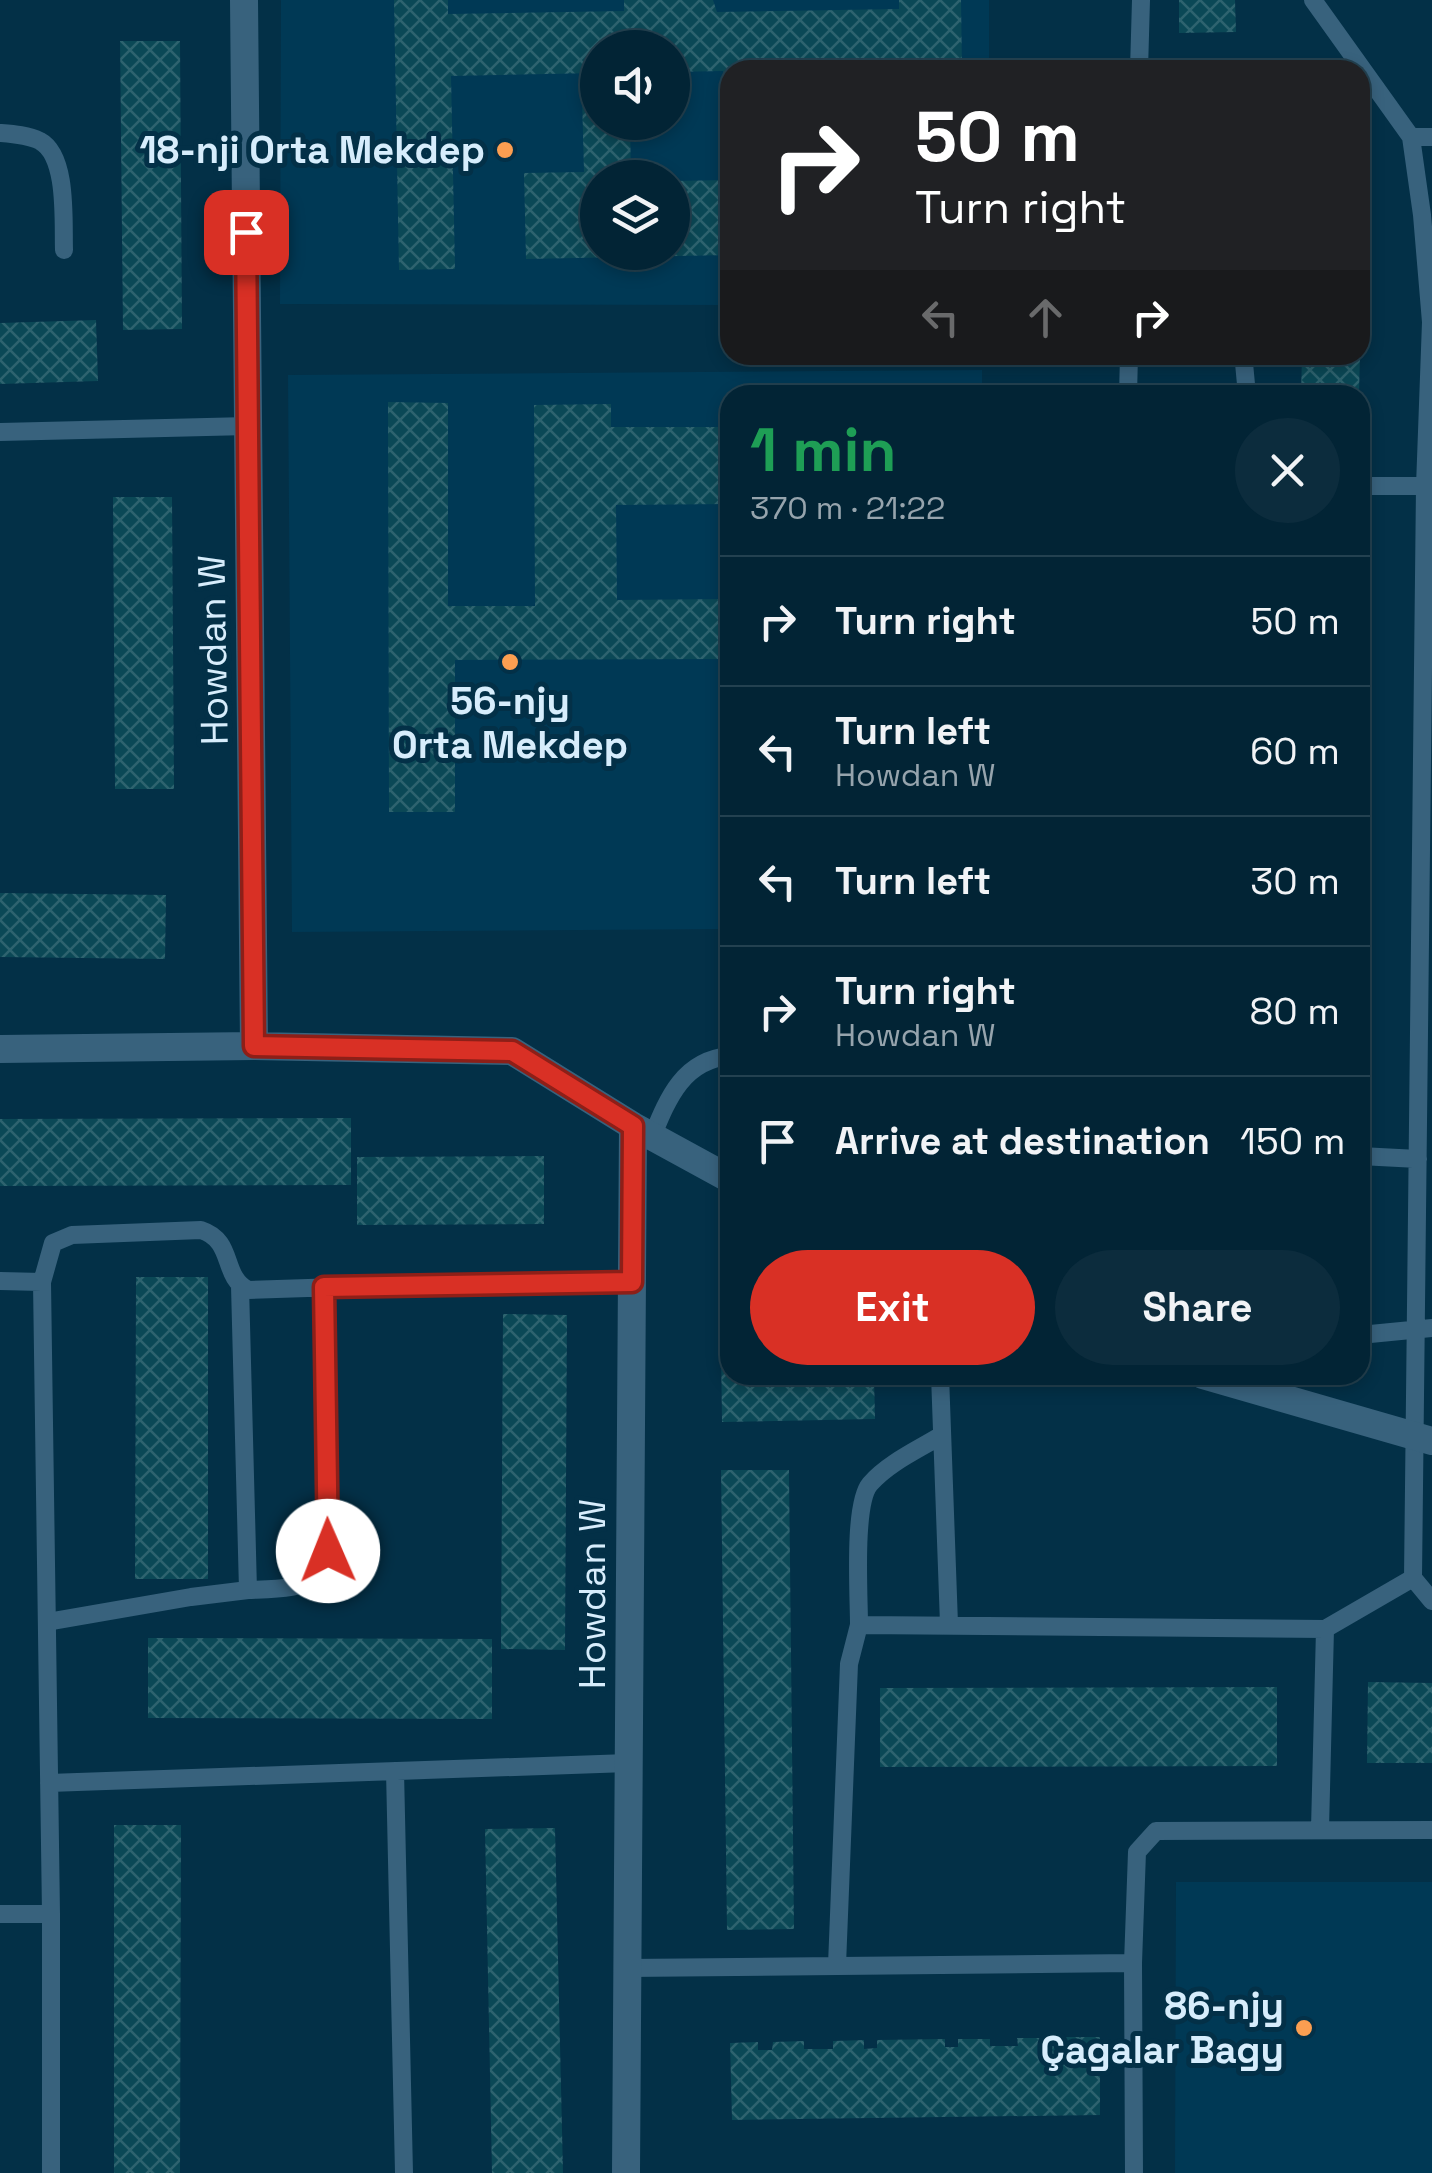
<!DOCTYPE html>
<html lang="en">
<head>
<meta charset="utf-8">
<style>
	:root { --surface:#022435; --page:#0c2c3d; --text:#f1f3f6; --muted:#96a4ad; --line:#234150; --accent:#d93025 }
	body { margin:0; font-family:"Space Grotesk",sans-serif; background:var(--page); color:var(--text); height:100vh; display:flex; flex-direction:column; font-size:38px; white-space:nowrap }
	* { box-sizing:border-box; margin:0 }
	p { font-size:32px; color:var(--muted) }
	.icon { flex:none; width:55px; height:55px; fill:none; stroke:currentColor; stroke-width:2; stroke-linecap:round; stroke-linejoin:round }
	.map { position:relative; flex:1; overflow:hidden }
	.sheet { position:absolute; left:720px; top:385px; width:650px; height:1000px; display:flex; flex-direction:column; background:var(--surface); border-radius:30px; box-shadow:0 5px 15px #0003,0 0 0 2px var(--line) }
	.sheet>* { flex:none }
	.top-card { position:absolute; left:720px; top:60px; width:650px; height:305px; border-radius:30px; box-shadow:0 5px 15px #0003,0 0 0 2px var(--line); background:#202124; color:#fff; overflow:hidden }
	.buttons { position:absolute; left:580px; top:30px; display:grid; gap:20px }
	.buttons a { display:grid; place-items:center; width:110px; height:110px; border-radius:50%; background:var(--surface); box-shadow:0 5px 15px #0003,0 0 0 2px var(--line); font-size:50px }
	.pin { position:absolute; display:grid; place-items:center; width:85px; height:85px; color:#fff; margin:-42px; border-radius:20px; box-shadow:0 5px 15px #0006 }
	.me { position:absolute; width:110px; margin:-55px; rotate:359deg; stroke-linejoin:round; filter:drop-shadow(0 0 8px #0008) }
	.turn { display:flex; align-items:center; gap:35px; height:210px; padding:0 30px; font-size:45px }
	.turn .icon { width:130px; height:130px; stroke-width:2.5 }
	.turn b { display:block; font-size:70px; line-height:85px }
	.lanes { display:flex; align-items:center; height:95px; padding:0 30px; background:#0003; justify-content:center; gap:50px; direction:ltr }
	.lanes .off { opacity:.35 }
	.round { display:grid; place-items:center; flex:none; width:105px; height:105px; border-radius:52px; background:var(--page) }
	.headline { display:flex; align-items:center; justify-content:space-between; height:170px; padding:0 30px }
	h1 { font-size:60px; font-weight:800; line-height:75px; color:#1e9e55 }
	.action { display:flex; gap:20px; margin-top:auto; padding:20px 30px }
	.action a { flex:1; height:115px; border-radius:60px; background:var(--accent); color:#fff; font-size:40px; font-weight:800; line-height:115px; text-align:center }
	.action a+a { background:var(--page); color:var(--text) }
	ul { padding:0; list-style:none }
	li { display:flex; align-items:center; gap:30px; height:130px; padding:0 30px; border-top:2px solid var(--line) }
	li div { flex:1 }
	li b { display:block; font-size:38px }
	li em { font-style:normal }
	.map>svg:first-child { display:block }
	.built { fill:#003955; fill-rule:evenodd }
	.building { fill:url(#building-cross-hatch) }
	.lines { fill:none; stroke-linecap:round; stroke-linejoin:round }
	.service { stroke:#38627d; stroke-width:18 }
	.minor { stroke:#38627d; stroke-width:28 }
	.route-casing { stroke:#8d1f18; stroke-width:25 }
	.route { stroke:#d93025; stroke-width:18 }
	.poi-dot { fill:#fb9e51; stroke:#033047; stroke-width:4 }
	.labels { text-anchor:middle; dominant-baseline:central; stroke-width:10; stroke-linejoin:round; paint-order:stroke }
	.poi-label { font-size:38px; font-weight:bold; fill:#d7edfc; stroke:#033047; text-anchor:end }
	.street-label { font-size:38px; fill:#d7edfc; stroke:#033047 }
</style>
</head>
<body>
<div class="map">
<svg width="1432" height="2173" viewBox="0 0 1432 2173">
	<defs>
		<pattern id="building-cross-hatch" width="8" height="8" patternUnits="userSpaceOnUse" patternTransform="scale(2.5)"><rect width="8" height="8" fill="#0b4856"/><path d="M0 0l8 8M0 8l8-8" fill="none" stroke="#2e636f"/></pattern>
	</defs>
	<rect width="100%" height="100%" fill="#033047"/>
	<!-- built -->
	<path class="built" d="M281 0H989V70H730V305L280 304ZM598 48H672V122H598ZM598 178H672V252H598Z
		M982 370V395H730V929L292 932 288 375Z
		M1176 1882H1432V2173H1175Z"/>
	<!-- building -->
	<path class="building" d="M394 0H448V14L624 11V0H713L717 12 899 9V0H961L962 70H904V67L730 70V255L526 259 524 173 584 172 582 97 598 96V122H630L631 178H598V252H672V181L726 180 723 71 672 72V48H598V73L451 76 455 269 399 270Z
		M1179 0H1235L1236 32 1179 33Z
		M120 41H180L182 329 123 330Z
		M1235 63V70H1180V64Z
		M96 320 98 381 0 384V323Z
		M1302 355H1360L1359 395H1301Z
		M388 402 448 403V606H535L534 405 611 404V427H730V504L616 505 617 600 730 599V659L455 660V812H389Z
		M113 497H172L174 789H115Z
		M0 893 166 895 165 959 0 957Z
		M351 1118V1185L0 1186V1119Z
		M544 1156V1224L357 1225V1157Z
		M1360 1191H1368L1367 1271H1360Z
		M136 1277H208V1579H135Z
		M503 1314 567 1315 565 1650 501 1649Z
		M721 1349H730V1375H874L875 1419 722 1422Z
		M721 1470H789L794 1929 727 1930Z
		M148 1638 492 1639V1719L148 1718Z
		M1368 1682 1432 1683V1763H1367Z
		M1277 1687V1766L880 1767V1688Z
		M114 1825H181L180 2173H114Z
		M555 1828 563 2173H492L485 1829Z
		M1064 2037H1100V2115L732 2120 730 2043 758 2042V2050H772L773 2042 804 2041V2049H833V2041L864 2040V2049L877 2048V2040L945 2039V2047H958V2039H990V2046H1018L1017 2038H1051V2046H1064Z"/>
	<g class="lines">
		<!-- service -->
		<path class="service" d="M1313 0 1411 137 1422 215 1431 322 1425 486 1413 1578 1325 1629 1320 1829
			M1139 70 1141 0
			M0 133C13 134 28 135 40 141 68 156 63 222 64 250
			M1411 137H1432
			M1240 355 1244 363 1247 395
			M1128 395 1129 355
			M0 432 248 426
			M1360 486H1425
			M652 1137C668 1098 683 1060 730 1056
			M1360 1156 1418 1159
			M0 1281 42 1282 51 1914V2173
			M42 1282 53 1243 72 1235 201 1230C235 1241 221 1276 248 1290L431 1284 631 1281
			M1360 1335 1432 1328
			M940 1375 949 1624
			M1413 1578 1432 1601
			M248 1590C267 1589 307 1590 319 1574 323 1567 326 1558 328 1551L324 1287
			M47 1622 191 1597 248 1590 240 1286
			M859 1625C859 1595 853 1504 870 1484 888 1463 919 1449 942 1435
			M395 1771 404 2173
			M49 1783 628 1763
			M0 1914H51
			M1133 1963 1134 2173
			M837 1965 849 1664 859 1625 1325 1629
			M627 1968 1133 1963 1137 1852 1156 1831 1432 1830"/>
		<!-- minor -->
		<path class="minor" d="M244 0 254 1046
			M0 1049 254 1046 512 1051 633 1126 730 1179
			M1203 1375 1432 1441
			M626 2173 633 1126"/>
	</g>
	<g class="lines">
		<defs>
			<path id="route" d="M246 232 254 1046 512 1051 633 1126 632 1282 324 1287 328 1551"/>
		</defs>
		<!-- route casing -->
		<use href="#route" class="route-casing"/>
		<!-- route -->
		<use href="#route" class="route"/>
	</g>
	<!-- markers -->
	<g class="poi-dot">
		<circle cx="505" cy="150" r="10"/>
		<circle cx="510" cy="662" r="10"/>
		<circle cx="1304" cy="2028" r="10"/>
	</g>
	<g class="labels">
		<!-- poi labels -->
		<g class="poi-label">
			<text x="485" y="150">18-nji Orta Mekdep</text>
			<text x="510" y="701" text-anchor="middle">56-njy<tspan x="510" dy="44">Orta Mekdep</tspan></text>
			<text x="1284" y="2006">86-njy<tspan x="1284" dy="44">Çagalar Bagy</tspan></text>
		</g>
		<!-- street labels -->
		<g class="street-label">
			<text transform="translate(213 650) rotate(-91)">Howdan W</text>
			<text transform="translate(592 1594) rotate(-90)">Howdan W</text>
		</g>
	</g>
</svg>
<div class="buttons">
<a><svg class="icon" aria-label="sound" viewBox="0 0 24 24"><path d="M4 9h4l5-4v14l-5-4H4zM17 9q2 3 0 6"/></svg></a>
<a><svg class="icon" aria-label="layers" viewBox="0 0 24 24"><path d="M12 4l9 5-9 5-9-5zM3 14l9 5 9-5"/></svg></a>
</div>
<div class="pin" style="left:246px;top:232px;background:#d93025"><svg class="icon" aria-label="arrive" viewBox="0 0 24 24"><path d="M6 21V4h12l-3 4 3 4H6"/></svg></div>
<svg class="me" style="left:328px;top:1551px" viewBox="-20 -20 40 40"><circle r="19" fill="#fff"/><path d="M0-13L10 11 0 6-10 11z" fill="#d93025"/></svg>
<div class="top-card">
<div class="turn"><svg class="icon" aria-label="right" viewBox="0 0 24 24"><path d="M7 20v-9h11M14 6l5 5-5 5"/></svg><div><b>50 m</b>Turn right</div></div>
<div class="lanes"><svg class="icon off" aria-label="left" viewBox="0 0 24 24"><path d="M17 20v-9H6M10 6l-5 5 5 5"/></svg><svg class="icon off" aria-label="ahead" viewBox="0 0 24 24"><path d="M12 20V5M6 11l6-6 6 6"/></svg><svg class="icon" aria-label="right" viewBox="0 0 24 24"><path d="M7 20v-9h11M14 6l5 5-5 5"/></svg></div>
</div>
<section class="sheet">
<div class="headline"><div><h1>1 min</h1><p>370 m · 21:22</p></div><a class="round"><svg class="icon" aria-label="close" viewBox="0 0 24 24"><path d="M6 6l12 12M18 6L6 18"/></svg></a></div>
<ul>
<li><svg class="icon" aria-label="right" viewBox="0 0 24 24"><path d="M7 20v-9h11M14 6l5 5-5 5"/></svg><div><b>Turn right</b></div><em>50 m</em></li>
<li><svg class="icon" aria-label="left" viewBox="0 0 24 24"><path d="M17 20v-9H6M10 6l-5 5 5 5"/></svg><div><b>Turn left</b><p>Howdan W</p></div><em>60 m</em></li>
<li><svg class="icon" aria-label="left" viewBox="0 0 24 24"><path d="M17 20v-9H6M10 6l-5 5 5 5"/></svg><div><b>Turn left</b></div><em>30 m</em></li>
<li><svg class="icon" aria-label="right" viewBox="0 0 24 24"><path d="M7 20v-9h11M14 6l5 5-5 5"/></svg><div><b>Turn right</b><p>Howdan W</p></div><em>80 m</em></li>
<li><svg class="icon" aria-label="arrive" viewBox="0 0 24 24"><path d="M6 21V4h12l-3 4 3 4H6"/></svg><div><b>Arrive at destination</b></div><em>150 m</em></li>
</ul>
<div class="action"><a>Exit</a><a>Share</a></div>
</section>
</div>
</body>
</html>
